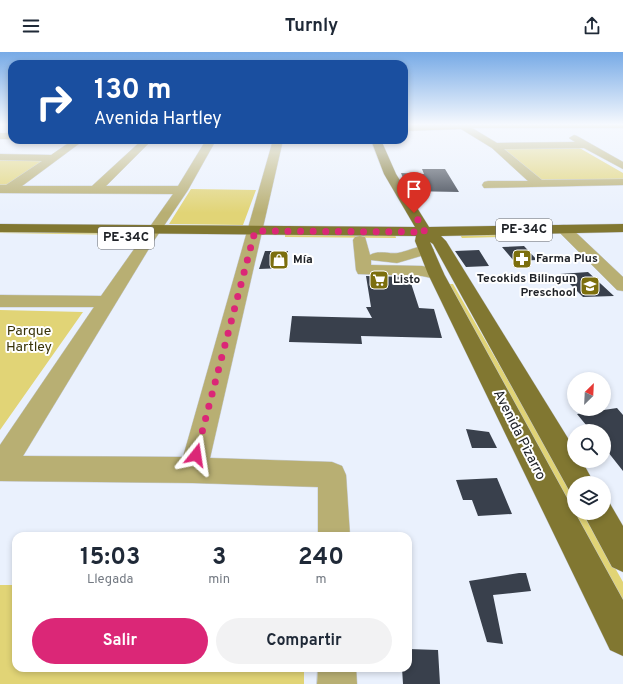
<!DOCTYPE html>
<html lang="es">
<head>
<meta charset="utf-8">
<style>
	:root { --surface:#fff; --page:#f2f2f3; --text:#1f2937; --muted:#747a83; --accent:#db2777 }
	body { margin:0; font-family:Overpass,sans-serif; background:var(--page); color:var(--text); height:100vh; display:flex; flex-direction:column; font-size:15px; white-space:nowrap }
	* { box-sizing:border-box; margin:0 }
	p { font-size:13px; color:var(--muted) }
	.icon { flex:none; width:22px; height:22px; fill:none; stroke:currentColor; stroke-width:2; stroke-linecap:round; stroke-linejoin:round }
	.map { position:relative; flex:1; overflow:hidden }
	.details { position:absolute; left:12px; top:480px; width:400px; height:140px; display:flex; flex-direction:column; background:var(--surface); border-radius:12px; box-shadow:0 2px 6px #0003 }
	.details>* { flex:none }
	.top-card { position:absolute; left:8px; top:8px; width:400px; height:84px; border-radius:12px; box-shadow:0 2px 6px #0003; background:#1a4fa0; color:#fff; overflow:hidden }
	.needle { width:26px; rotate:24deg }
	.controls { position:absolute; left:567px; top:320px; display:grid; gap:8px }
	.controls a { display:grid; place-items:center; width:44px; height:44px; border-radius:50%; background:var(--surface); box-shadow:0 2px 6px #0003; font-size:20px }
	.pin { position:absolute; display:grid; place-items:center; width:34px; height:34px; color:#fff; margin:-41px -17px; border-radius:50% 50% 50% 0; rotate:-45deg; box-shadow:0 0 4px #0007 }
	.pin .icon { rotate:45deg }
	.me { position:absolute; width:44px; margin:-22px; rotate:15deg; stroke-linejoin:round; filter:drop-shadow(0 0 3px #0008) }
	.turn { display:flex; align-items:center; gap:14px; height:84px; padding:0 20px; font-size:18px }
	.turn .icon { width:52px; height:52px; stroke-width:2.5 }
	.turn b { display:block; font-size:28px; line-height:34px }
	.eta { display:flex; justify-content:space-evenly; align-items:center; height:68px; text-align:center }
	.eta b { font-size:24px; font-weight:700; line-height:28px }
	.button { display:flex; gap:8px; margin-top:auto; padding:8px 20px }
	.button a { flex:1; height:46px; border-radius:24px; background:var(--accent); color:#fff; font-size:16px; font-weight:700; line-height:46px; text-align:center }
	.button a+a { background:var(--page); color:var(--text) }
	header { display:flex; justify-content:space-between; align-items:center; height:52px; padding:0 20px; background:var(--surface); font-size:18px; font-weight:700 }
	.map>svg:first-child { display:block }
	.green { fill:#e1d476 }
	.building { fill:#39404c }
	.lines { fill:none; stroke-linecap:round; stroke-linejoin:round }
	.minor-casing { stroke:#c6ccd7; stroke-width:1 }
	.major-casing { stroke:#c6ccd7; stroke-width:1 }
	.minor { fill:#b8af73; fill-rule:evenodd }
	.major { fill:#817731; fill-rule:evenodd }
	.route { stroke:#db2777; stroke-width:7; stroke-dasharray:0 12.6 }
	.labels { text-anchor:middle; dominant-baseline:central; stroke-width:4; stroke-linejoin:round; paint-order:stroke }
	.far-poi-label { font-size:12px; font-weight:bold; fill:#202328; stroke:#fff; text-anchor:start }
	.shield { fill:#fff; stroke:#636568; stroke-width:1 }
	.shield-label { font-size:13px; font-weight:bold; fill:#202328 }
	.park-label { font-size:14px; fill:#393308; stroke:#fff }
	.street-label { font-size:14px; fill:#202328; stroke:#fff }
</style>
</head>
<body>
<header><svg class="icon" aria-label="menu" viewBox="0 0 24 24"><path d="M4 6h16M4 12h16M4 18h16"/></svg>Turnly<svg class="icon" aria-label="share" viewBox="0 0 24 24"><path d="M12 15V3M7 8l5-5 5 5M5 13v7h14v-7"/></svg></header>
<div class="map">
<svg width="623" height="632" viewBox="0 0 623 632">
	<rect width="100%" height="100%" fill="#eaf1fd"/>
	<!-- green -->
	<path class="green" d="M576 94 623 121V127L539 129 499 95Z
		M0 107 44 109 9 132 0 135Z
		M191 137 256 138 243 173 169 172Z
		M0 179 130 180 128 183 0 181Z
		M540 181 543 184 462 186 460 183Z
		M285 182H395L396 186 285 185Z
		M447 232H453L574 444V461H584L623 530V551Z
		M0 258 83 260 0 378Z
		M0 533H16V616H304V632H0Z"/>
	<!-- building -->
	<path class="building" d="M422 117H445L459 140 408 139 401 121 424 122Z
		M524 194 537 208 514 209 502 195Z
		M479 198 489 214 466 215 455 199Z
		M265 199H288L284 216 259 217Z
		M588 220 614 244 583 245 560 222Z
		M366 224 409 225 419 256 434 257 442 286 361 284 362 292 289 290 292 264 372 266 366 255H371Z
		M617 356 623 363V419L604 395V379H591L577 362Z
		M466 377 489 380 497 396H472Z
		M497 426 512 462 478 464 472 448H463L456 428Z
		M519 521H526L531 539 493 543 503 592 487 590 469 529Z
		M408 597 438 598 440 632H403L402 616H408Z"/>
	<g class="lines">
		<defs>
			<path id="minor" d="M444 72H623V76H472L497 91 575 90 569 86 574 83 577 84 623 110V117L584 96 504 97 542 128 623 127V133L484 136 482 133 484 130 488 129H528L492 96 461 77 404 79V73Z
				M0 81H12V87H0Z
				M73 88H84L22 134H92L142 88H152L106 134H178L206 88H216L188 138 153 190 23 404 183 405 273 88H283L210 406 332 410 342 414 346 423 350 484H318V435L193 431 0 429V393L94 255H0V243L101 244 173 142 0 141V133H6L42 109 0 108V102L51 103Z
				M564 173 569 174 623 225V239L617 238 559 180 557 177 559 174Z
				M360 184 365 185 370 203C378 198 388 202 398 201 409 199 420 192 431 195L434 198 431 201 397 211 371 208V213L422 214 442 218 444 222 442 226 436 227 422 224 358 222 356 218 353 188 355 185Z
				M318 616H356L357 632H317Z"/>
			<path id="major" d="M371 88H381L396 122 429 175 623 172V180L441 184 446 189 574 396V409H582L594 431H574V442L570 440 433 192 430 190 444 222 623 548V604L610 598 428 222 415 189 416 184 0 180V172L415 175 384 122Z
				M604 448 609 450 623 474V520L612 515 583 461H604Z"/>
		</defs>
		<!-- minor casing -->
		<use href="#minor" class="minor-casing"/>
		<!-- major casing -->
		<use href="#major" class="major-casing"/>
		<!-- minor -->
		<use href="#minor" class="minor"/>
		<!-- major -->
		<use href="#major" class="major"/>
	</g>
	<!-- sky -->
	<linearGradient id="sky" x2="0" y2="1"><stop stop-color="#77aae6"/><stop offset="0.45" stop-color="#f6f9fe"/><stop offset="1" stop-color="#f6f9fe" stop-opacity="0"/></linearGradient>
	<rect width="623" height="161" fill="url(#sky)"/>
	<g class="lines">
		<!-- route -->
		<path class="route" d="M196 403 255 179 425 180 414 161"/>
	</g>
	<!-- icons -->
	<defs>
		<symbol id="pharmacy-square" viewBox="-11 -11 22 22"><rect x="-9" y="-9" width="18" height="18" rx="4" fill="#7c6f0d" stroke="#fff"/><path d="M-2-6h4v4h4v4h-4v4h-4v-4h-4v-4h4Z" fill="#fff"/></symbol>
		<symbol id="shop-square" viewBox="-11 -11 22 22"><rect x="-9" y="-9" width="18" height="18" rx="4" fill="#7c6f0d" stroke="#fff"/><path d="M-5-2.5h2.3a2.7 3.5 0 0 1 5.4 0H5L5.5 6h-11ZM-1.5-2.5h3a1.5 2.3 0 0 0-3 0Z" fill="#fff"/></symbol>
		<symbol id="supermarket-square" viewBox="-11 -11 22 22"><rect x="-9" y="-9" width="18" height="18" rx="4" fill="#7c6f0d" stroke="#fff"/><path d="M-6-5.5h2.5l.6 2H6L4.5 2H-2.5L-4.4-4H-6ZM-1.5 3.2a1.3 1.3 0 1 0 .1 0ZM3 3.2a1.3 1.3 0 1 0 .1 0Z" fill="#fff"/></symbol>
		<symbol id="school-square" viewBox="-11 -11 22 22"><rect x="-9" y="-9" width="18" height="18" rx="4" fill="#7c6f0d" stroke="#fff"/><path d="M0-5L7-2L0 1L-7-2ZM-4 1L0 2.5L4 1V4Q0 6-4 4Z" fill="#fff"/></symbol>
	</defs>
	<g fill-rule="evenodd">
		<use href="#pharmacy-square" x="511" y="196" width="22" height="22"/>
		<use href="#shop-square" x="268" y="197" width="22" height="22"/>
		<use href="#supermarket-square" x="368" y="217" width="22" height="22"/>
		<use href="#school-square" x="579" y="223" width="22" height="22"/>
	</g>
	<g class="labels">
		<!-- far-poi labels -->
		<g class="far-poi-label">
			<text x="536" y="207">Farma Plus</text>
			<text x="293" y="208">Mía</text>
			<text x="576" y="227" text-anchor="end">Tecokids Bilingun<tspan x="576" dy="14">Preschool</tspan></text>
			<text x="393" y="228">Listo</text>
		</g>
		<!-- shield labels -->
		<g class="shield">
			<rect x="496" y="167" width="56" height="22" rx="3"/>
			<rect x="98" y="175" width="56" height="22" rx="3"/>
		</g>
		<g class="shield-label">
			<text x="524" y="178">PE-34C</text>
			<text x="126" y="186">PE-34C</text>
		</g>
		<!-- park labels -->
		<g class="park-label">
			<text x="29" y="279">Parque<tspan x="29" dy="16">Hartley</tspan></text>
		</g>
		<!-- street labels -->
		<g class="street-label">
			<text transform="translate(519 383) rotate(63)">Avenida Pizarro</text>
		</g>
	</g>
</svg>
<div class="controls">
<a><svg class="needle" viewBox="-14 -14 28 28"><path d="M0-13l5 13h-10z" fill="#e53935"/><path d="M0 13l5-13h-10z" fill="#747a83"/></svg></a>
<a><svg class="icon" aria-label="search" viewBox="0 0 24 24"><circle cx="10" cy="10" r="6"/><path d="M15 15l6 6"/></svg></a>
<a><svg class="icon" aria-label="layers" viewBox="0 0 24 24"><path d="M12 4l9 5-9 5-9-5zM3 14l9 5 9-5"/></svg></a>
</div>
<div class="pin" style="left:414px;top:161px;background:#d93025"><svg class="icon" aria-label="arrive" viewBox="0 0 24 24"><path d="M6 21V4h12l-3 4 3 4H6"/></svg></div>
<svg class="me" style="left:196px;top:403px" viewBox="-20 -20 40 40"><path d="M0-17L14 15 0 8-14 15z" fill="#db2777" stroke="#fff" stroke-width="4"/></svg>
<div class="top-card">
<div class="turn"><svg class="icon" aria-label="right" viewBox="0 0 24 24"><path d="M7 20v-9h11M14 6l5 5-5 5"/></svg><div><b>130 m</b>Avenida Hartley</div></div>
</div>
<section class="details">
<div class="eta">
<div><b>15:03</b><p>Llegada</p></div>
<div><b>3</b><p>min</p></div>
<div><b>240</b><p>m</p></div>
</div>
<div class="button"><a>Salir</a><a>Compartir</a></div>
</section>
</div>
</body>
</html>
